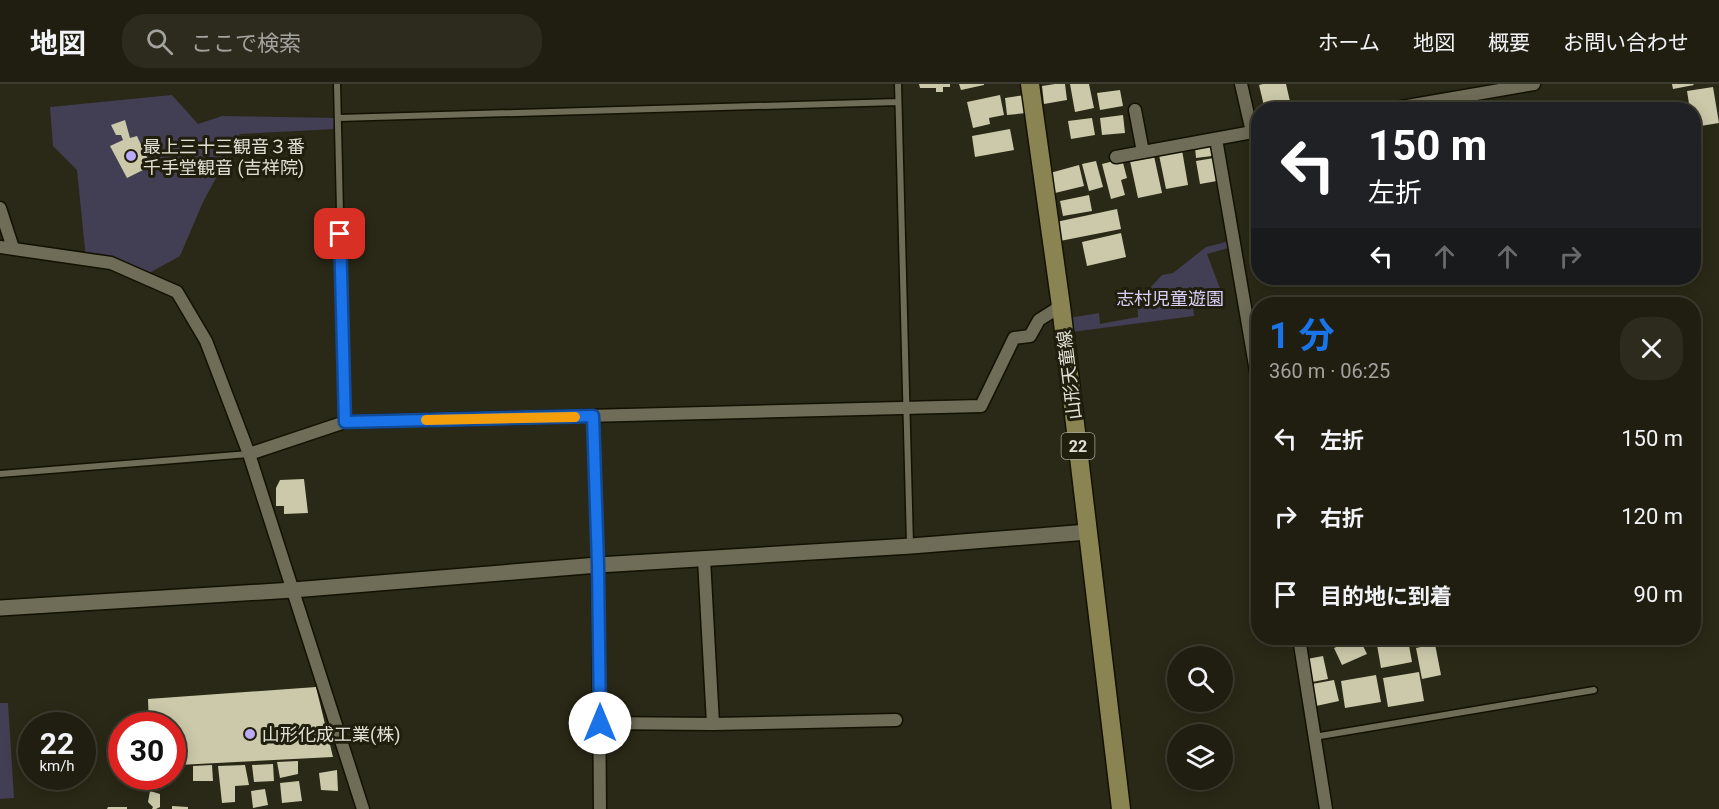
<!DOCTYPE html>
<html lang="ja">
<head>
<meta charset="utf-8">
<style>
	:root { --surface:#201e10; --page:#2d2b1e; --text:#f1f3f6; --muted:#a2a29f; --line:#3d3c30; --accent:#1a73e8 }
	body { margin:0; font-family:Roboto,"Noto Sans JP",sans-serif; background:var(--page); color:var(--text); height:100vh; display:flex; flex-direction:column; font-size:22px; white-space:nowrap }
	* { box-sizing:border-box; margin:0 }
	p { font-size:20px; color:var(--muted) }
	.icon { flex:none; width:33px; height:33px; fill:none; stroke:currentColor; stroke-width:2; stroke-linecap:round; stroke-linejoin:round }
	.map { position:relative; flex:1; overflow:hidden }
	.panel { position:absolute; left:1251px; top:213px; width:450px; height:348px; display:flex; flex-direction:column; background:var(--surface); border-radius:24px; box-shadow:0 3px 15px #0003,0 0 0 2px var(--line) }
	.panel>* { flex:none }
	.top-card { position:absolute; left:1251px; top:18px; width:450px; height:183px; border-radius:24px; box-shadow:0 3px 15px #0003,0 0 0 2px var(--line); background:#202124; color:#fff; overflow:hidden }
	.buttons { position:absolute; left:1167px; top:562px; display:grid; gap:12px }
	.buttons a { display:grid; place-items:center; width:66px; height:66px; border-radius:50%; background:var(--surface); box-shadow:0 3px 15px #0003,0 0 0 2px var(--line); font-size:30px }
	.speed { position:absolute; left:18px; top:628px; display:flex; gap:12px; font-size:30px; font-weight:700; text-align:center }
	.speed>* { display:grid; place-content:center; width:78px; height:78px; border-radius:50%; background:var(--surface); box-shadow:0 3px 15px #0003,0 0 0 2px var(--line); line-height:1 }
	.speed small { font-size:15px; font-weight:400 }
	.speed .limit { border:9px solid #d22; background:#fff; color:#111 }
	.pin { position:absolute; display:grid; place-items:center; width:51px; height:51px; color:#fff; margin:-26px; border-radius:12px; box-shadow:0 3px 9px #0006 }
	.me { position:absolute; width:66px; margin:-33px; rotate:0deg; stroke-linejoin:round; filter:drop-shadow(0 0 4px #0008) }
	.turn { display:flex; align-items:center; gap:21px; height:126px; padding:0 18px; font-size:27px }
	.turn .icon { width:78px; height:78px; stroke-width:2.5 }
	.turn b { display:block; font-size:42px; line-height:51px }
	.lanes { display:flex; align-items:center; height:57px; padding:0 18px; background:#0003; justify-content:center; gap:30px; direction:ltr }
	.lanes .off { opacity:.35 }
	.round { display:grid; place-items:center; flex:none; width:63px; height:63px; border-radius:24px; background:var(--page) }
	.head { display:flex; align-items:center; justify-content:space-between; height:102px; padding:0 18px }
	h1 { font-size:36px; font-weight:700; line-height:45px; color:var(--accent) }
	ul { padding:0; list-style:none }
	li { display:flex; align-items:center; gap:18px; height:78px; padding:0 18px }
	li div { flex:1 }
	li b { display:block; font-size:22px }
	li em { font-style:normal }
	header { display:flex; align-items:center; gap:36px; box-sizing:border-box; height:84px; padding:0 30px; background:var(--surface); border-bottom:2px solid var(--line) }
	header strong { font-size:28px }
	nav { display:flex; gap:33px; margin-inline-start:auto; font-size:21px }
	.search { width:420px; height:54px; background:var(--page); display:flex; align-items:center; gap:15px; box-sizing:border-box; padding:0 21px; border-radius:24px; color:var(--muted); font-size:22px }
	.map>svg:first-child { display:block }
	.green { fill:#423e53 }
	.building { fill:#ccc9aa }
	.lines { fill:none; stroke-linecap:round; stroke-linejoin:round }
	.service-casing { stroke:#131102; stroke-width:9 }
	.minor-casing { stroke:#131102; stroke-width:15 }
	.tertiary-casing { stroke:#131102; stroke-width:18 }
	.primary-casing { stroke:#131102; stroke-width:21 }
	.service { stroke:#6f6d58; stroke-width:6 }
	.minor { stroke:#6f6d58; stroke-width:12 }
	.tertiary { stroke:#6f6d58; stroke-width:15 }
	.primary { stroke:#898451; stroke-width:18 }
	.route-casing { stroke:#114b97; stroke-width:15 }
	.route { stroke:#1a73e8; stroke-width:10 }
	.slow { stroke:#f59e0b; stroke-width:10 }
	.poi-dot { fill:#bbaaf6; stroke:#201e0c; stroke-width:2 }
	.labels { text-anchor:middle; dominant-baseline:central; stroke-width:6; stroke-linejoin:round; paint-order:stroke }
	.shield { fill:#201e0c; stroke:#a7a699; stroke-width:1.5 }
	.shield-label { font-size:16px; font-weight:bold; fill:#e1e0d5 }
	.poi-label { font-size:18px; fill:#e1e0d5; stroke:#201e0c; text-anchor:start }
	.park-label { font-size:18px; fill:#d9d1fb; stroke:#201e0c }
	.street-label { font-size:18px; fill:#e1e0d5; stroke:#201e0c }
</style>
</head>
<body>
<header>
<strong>地図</strong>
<div class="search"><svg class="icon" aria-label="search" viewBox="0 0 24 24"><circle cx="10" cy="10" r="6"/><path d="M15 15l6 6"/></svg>ここで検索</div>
<nav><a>ホーム</a><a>地図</a><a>概要</a><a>お問い合わせ</a></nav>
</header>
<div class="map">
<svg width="1719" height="725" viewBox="0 0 1719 725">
	<rect width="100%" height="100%" fill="#2a2816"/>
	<!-- green -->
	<path class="green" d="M172 11 198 40 222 32 338 34 335 45 240 50 203 118 180 172 142 193 86 175 77 86 53 62 50 23Z
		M1234 156 1235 162 1207 170 1221 207 1192 213 1194 232 1064 249 1063 235 1099 229 1100 240 1138 233 1137 210 1148 206 1162 191 1173 189 1206 163Z
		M0 619H8L14 714 0 715Z"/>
	<!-- building -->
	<path class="building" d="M919 0H950V3H943V8H936V4H920Z
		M959 0H984V1L961 6Z
		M1055 0H1065L1067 16 1044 20 1042 2Z
		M1070 0H1089L1094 24 1075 28Z
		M1263 0H1286L1292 26H1265L1259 1Z
		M1672 0H1693L1694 1 1673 5Z
		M1713 3 1719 39 1694 43V26H1690L1687 7Z
		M1120 6 1123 22 1100 26 1097 9Z
		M1000 11 1004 31 989 34 990 40 973 44 967 18Z
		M1025 11 1027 29 1007 31 1005 14Z
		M1123 31 1125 49 1102 51 1100 34Z
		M1092 34 1095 51 1071 55 1068 37Z
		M125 36 130 54 137 52 151 82 127 94 110 62 123 56 121 51H116L111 41Z
		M1010 45 1014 66 975 73 972 52Z
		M1210 61 1212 72 1196 74 1195 63Z
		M1182 66 1188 101 1166 105 1159 71Z
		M1154 72 1162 109 1138 114 1130 77Z
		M1214 74 1217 97 1200 100 1196 77Z
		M1122 75 1127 94 1121 96 1125 111 1111 115 1102 80Z
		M1096 77 1103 103 1089 107 1082 80Z
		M1079 81 1084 102 1055 109 1050 89Z
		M1089 111 1092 127 1063 132 1060 117Z
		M1117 125 1121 145 1060 157 1056 138Z
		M1121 149 1126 173 1087 182 1082 158Z
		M304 395 308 429 284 430V422H276V404L280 396Z
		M1358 554H1359L1367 570 1342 581 1334 564Z
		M1408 556 1412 578 1381 584 1377 561Z
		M1435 560 1441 591 1422 595 1416 564Z
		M1323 572 1328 595 1312 598 1307 575Z
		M1419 588 1424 617 1388 623 1383 594Z
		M1376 591 1381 618 1345 624 1341 597Z
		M1334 596 1339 617 1316 622 1312 600Z
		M316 603 333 673 178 681 176 659H172V642H149L148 615Z
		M298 677V690L280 694 277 678Z
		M273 680 274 697 254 698 252 681Z
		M212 681 213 697H193V682Z
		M245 681 249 701 235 702V718L222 719 218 682Z
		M337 686 338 707 321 706 319 689Z
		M299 697 302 717 282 719 280 699Z
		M265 705 268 721 253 724 251 707Z
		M150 707 160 710V723L156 725H152L153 723 148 718Z
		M172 722 188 723V725H172Z
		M108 723H127V725H107Z"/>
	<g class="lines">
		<defs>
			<path id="service" d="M337 0 345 338
				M898 0 910 461
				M338 34 898 18
				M593 332 598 481
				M0 390 249 370
				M1314 653 1594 606"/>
			<path id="minor" d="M1241 0 1252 48
				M1135 26 1143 68
				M1384 26 1534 0
				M1216 55 1258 299
				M1116 73 1258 47
				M0 124 13 164
				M0 163 111 179 177 208 206 257 249 370 363 725
				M249 370 345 338 981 322 1014 254 1030 252 1039 236 1061 222
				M704 475 713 640
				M598 481 600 725
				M1299 554 1326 725
				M600 639 713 640 896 636"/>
			<path id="tertiary" d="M0 524 293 506 598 481 911 462 1088 448"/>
			<path id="primary" d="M1030 0 1061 222 1121 725"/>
		</defs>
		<!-- service casing -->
		<use href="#service" class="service-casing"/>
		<!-- minor casing -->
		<use href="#minor" class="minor-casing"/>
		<!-- tertiary casing -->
		<use href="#tertiary" class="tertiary-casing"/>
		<!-- primary casing -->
		<use href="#primary" class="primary-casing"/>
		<!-- service -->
		<use href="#service" class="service"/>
		<!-- minor -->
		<use href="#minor" class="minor"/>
		<!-- tertiary -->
		<use href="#tertiary" class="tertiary"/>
		<!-- primary -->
		<use href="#primary" class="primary"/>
	</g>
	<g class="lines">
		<defs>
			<path id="route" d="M340 150 345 338 593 332 598 481 600 639"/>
		</defs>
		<!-- route casing -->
		<use href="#route" class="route-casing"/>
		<!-- route -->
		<use href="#route" class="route"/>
		<!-- slow -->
		<path class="slow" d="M426 336 575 333"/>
	</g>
	<!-- markers -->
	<g class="poi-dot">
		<circle cx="131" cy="72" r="6"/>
		<circle cx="250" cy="650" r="6"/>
	</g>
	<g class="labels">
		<!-- shield labels -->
		<rect class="shield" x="1061.5" y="349" width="33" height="26" rx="4.5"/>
		<g class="shield-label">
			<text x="1078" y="362">22</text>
		</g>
		<!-- poi labels -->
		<g class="poi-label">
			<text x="143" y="62">最上三十三観音３番<tspan x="143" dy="21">千手堂観音 (吉祥院)</tspan></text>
			<text x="262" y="650">山形化成工業(株)</text>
		</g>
		<!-- park labels -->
		<g class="park-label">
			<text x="1170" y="214">志村児童遊園</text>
		</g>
		<!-- street labels -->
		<g class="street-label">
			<text transform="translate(1069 291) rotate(-97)">山形天童線</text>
		</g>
	</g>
</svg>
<div class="buttons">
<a><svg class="icon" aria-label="search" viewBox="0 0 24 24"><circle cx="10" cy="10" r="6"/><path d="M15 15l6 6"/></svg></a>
<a><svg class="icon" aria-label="layers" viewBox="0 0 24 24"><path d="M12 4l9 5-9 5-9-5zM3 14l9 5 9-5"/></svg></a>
</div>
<div class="speed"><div>22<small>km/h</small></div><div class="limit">30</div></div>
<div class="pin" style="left:340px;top:150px;background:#d93025"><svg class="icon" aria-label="arrive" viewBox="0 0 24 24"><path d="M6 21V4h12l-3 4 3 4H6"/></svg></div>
<svg class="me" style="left:600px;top:639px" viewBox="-20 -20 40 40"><circle r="19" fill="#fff"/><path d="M0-13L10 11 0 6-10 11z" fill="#1a73e8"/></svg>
<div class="top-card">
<div class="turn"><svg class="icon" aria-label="left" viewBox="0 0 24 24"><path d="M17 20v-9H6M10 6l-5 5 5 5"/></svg><div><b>150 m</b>左折</div></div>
<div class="lanes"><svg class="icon" aria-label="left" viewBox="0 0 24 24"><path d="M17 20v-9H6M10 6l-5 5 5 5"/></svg><svg class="icon off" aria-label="ahead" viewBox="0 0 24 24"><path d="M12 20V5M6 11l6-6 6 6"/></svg><svg class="icon off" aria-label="ahead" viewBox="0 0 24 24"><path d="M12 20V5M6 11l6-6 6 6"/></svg><svg class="icon off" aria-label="right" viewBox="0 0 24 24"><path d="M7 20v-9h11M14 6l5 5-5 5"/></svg></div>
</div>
<section class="panel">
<div class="head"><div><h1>1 分</h1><p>360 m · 06:25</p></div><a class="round"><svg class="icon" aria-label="close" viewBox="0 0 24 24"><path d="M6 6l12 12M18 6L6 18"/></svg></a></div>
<ul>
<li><svg class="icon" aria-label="left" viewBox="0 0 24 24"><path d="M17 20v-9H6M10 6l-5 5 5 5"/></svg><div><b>左折</b></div><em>150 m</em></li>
<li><svg class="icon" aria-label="right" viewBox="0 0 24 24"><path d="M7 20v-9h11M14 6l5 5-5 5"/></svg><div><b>右折</b></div><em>120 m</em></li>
<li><svg class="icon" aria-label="arrive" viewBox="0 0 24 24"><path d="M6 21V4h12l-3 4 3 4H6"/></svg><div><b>目的地に到着</b></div><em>90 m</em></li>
</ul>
</section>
</div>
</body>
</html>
